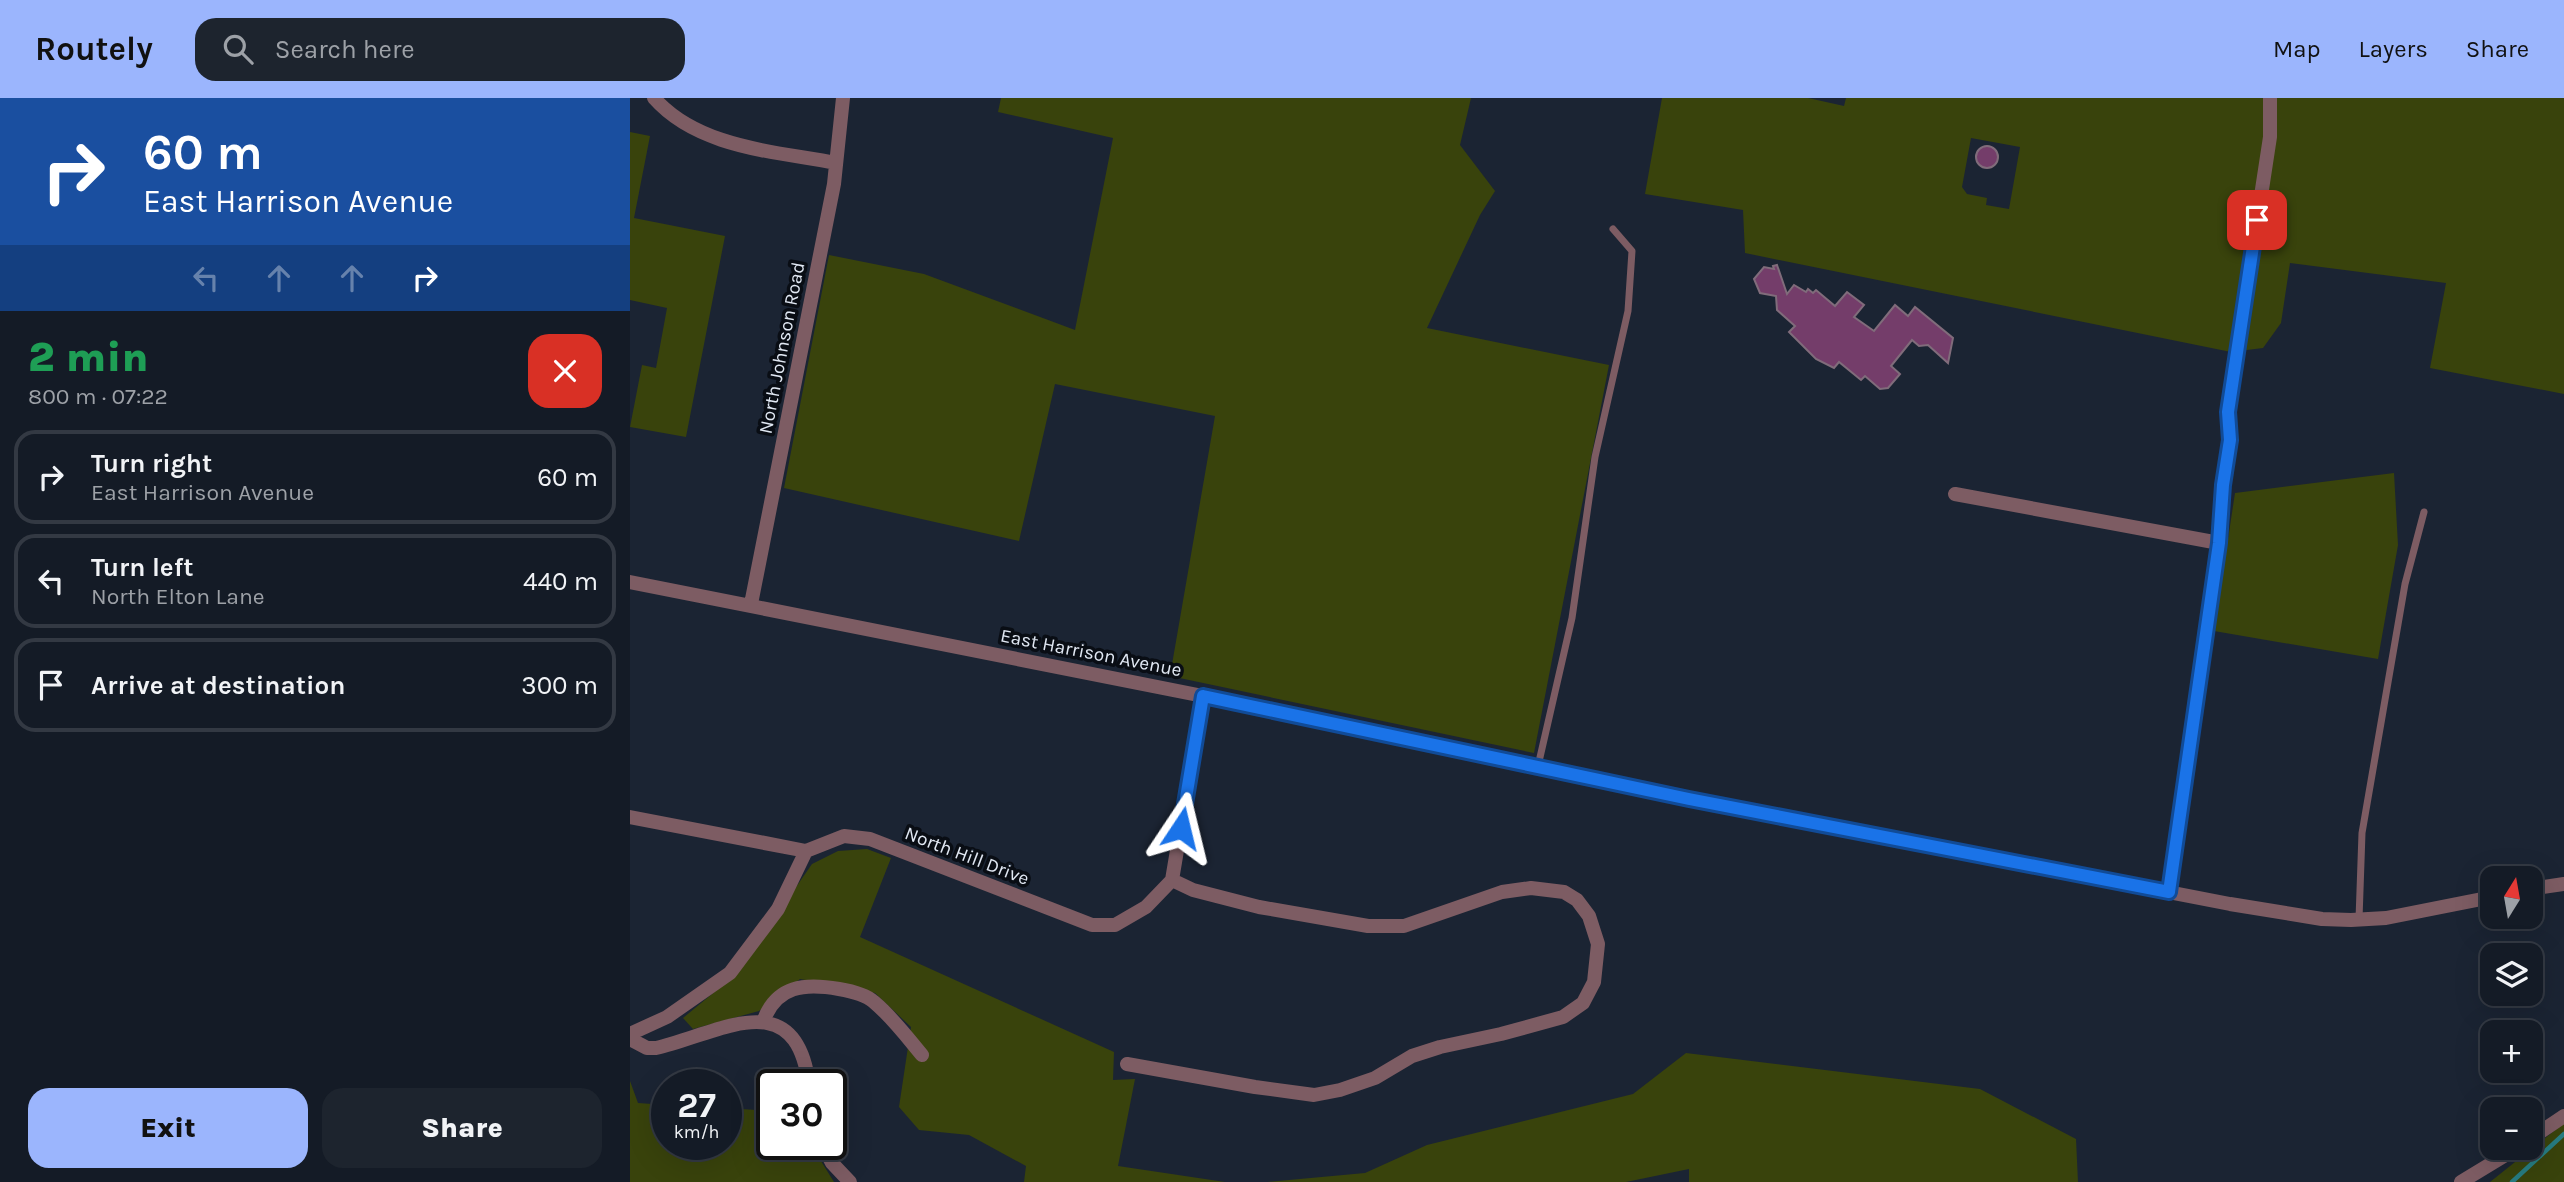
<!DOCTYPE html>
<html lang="en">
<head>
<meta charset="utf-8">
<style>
	:root { --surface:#141b26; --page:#1d242e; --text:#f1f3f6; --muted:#9da1a7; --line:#333943; --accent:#9bb5fd }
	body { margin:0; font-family:Karla,sans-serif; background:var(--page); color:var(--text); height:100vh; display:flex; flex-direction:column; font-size:26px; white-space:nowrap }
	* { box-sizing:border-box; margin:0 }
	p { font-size:23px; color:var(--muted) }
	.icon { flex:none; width:38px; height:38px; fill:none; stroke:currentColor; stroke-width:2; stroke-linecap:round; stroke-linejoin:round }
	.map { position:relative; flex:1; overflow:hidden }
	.side { display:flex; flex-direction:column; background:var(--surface); width:630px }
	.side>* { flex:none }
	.top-card { background:#1a4fa0; color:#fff; overflow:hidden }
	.needle { width:46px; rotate:11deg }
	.fabs { position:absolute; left:1850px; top:768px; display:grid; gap:14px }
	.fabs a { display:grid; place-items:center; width:63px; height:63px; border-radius:14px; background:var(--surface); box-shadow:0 7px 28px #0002,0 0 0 2px var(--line); font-size:35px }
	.speed { position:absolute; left:21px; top:971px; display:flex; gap:14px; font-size:35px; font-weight:700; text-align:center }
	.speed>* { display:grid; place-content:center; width:91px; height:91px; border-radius:50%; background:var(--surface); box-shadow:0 7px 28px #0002,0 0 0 2px var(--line); line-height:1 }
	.speed small { font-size:18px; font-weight:400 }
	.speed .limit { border:4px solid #111; border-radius:10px; background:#fff; color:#111 }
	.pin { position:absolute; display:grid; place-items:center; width:60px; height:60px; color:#fff; margin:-30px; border-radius:14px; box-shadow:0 4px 10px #0006 }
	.me { position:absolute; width:77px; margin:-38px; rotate:10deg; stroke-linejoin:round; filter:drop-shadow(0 0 5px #0008) }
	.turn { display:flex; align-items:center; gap:24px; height:147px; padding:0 28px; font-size:32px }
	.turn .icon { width:91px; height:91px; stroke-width:2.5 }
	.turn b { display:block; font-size:49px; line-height:60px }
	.lanes { display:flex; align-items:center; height:66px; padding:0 28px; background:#0003; justify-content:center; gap:35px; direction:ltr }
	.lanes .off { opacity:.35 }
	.round { display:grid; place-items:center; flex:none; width:74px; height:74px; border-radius:21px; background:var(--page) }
	.overview { display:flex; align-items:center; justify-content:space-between; height:119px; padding:0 28px }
	h1 { font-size:42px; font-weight:800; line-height:52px; color:#1e9e55 }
	.cta { display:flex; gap:14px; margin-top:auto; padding:14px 28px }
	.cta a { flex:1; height:80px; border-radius:21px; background:var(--accent); color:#111; font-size:28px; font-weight:800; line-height:80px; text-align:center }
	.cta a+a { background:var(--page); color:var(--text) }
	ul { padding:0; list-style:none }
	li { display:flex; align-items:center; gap:21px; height:94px; margin:0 14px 10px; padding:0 14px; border:4px solid var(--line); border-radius:21px }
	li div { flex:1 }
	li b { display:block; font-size:26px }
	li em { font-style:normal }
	header { display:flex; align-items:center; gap:42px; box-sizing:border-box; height:98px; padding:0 35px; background:var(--accent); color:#111 }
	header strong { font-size:33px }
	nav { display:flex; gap:38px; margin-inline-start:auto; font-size:24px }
	.search { width:490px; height:63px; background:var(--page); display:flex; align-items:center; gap:18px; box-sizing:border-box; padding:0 24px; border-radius:21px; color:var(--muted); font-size:26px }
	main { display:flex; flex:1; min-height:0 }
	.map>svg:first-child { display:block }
	.green { fill:#39430c; fill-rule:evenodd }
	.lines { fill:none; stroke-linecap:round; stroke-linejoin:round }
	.stream { stroke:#277c82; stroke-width:4.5 }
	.building { fill:#743d6a; stroke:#806c7b; stroke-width:2 }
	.service { stroke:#7d5c63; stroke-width:7 }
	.minor { stroke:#7d5c63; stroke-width:14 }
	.route-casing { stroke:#114b97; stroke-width:18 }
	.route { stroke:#1a73e8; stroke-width:12 }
	.labels { text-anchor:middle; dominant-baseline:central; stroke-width:7; stroke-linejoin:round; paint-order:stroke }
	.street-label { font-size:19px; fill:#e1e8f3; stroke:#090d14 }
</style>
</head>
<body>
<header>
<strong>Routely</strong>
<div class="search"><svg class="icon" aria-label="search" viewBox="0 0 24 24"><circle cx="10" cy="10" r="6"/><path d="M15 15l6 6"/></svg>Search here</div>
<nav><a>Map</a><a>Layers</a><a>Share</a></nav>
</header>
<main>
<section class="side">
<div class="top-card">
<div class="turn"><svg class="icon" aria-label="right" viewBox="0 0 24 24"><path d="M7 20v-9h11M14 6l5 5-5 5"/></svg><div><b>60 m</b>East Harrison Avenue</div></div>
<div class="lanes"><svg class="icon off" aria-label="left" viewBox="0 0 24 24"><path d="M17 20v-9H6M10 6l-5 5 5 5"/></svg><svg class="icon off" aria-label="ahead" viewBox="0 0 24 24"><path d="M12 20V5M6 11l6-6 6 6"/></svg><svg class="icon off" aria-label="ahead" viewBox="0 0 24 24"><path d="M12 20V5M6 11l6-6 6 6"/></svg><svg class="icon" aria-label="right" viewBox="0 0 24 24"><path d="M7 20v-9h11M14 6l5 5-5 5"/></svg></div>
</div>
<div class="overview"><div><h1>2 min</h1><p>800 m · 07:22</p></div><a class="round" style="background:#d93025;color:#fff"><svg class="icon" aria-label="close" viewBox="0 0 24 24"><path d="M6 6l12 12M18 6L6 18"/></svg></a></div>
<ul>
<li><svg class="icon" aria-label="right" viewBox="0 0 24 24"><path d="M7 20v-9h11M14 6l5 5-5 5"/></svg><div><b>Turn right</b><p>East Harrison Avenue</p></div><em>60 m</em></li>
<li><svg class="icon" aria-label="left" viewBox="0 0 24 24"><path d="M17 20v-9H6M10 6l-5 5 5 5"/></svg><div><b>Turn left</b><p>North Elton Lane</p></div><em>440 m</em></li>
<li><svg class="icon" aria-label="arrive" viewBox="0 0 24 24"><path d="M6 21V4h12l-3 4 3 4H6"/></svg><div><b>Arrive at destination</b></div><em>300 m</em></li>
</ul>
<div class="cta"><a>Exit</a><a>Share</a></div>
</section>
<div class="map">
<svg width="1934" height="1084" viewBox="0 0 1934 1084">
	<rect width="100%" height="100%" fill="#1b2433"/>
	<!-- green -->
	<path class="green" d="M371 0H841L830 47 865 93 850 117 797 230 979 267 904 655 540 578 585 318 425 286 389 443 154 390 199 157 294 176 445 232 483 40 368 14Z
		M1032 0H1178L1214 8 1216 0H1934V296L1800 270 1816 185 1660 165 1651 225 1633 250 1601 254 1115 155 1113 112 1015 96ZM1341 40 1390 49 1379 111 1356 107 1357 100 1337 96 1332 89Z
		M0 34 20 38 4 120 95 138 56 339 0 329 12 267 26 270 37 210 0 202Z
		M1764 375 1768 447 1748 561 1584 533 1605 395Z
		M237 751 261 760 230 839 484 954 483 982 505 981 488 1068 595 1084H394L396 1068 339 1037 289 1032 269 1009 281 929 245 895 170 881 129 913 63 931 53 920 105 877 182 766 208 753Z
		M1056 955 1350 991 1446 1041 1448 1084H1059V1071L996 1084H637L735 1075 797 1047 1003 996Z
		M0 983 8 1005 37 1007V1046H96V1010L142 1013V1046L181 1047 204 1084H0Z
		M1934 1025V1084H1860Z"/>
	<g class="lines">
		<!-- stream -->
		<path class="stream" d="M1882 1084 1934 1036"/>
	</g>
	<!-- building -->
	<path class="building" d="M1346 59a11 11 0 1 1 22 0a11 11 0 1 1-22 0Z
		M1147 167 1157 196 1164 187 1176 194 1178 191 1183 195 1186 192 1205 208 1217 194 1234 207 1224 219 1244 233 1265 207 1278 218 1285 209 1323 240 1318 265 1298 247 1289 248 1282 242 1261 268 1270 276 1258 290 1250 291 1235 278 1231 282 1209 264 1204 270 1186 261 1159 234 1165 228 1147 212 1146 198 1130 195 1124 181 1134 169 1144 171 1143 168Z"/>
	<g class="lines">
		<!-- service -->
		<path class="service" d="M908 668 942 520 965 359 998 213 1002 153 983 131
			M1729 821 1732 735 1775 486 1794 414"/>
		<!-- minor -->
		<path class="minor" d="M24 0C68 50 144 53 206 65
			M1325 396 1589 445
			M0 484 573 598 1059 701 1600 806 1692 821 1721 822 1756 820 1862 799
			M121 506 204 86 213 0
			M0 719 176 753
			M1900 791 1934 786
			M1539 794 1589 445 1593 387 1600 342 1598 314 1640 39V0
			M133 924C146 887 175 885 209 891 221 893 235 896 244 904 262 919 277 939 292 957
			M0 936 37 919 100 875 148 811 176 753 214 738 240 741 462 827H485L516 809 542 782 573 598
			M0 941 17 950H26C90 935 166 884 179 987
			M497 966 625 989 684 997 710 992 745 980 782 958 810 949 871 936 933 919 953 905 964 884 968 846 959 818 947 802 934 794 901 790 872 794 774 828H738L629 809 563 792 542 782
			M1900 1041 1934 1018
			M192 1046 202 1065 220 1084
			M1831 1084 1887 1050"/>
	</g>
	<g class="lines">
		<defs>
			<path id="route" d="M551 730 573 598 1059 701 1539 794 1589 445 1593 387 1600 342 1598 314 1627 122"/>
		</defs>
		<!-- route casing -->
		<use href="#route" class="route-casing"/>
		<!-- route -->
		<use href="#route" class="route"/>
	</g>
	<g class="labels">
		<!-- street labels -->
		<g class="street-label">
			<text transform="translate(152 250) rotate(-79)">North Johnson Road</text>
			<text transform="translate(461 555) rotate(11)">East Harrison Avenue</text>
			<text transform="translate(337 758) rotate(21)">North Hill Drive</text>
		</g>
	</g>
</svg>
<div class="fabs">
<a><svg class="needle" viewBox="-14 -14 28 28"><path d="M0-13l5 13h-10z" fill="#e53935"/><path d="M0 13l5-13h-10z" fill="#9da1a7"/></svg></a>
<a><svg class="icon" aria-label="layers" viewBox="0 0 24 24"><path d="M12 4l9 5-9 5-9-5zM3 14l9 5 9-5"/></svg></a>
<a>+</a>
<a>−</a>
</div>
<div class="speed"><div>27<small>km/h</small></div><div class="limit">30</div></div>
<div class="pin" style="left:1627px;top:122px;background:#d93025"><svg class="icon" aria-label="arrive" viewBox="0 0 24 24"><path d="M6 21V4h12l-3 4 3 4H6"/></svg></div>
<svg class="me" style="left:551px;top:730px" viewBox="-20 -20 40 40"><path d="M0-17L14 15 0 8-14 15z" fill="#1a73e8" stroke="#fff" stroke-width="4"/></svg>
</div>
</main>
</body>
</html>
